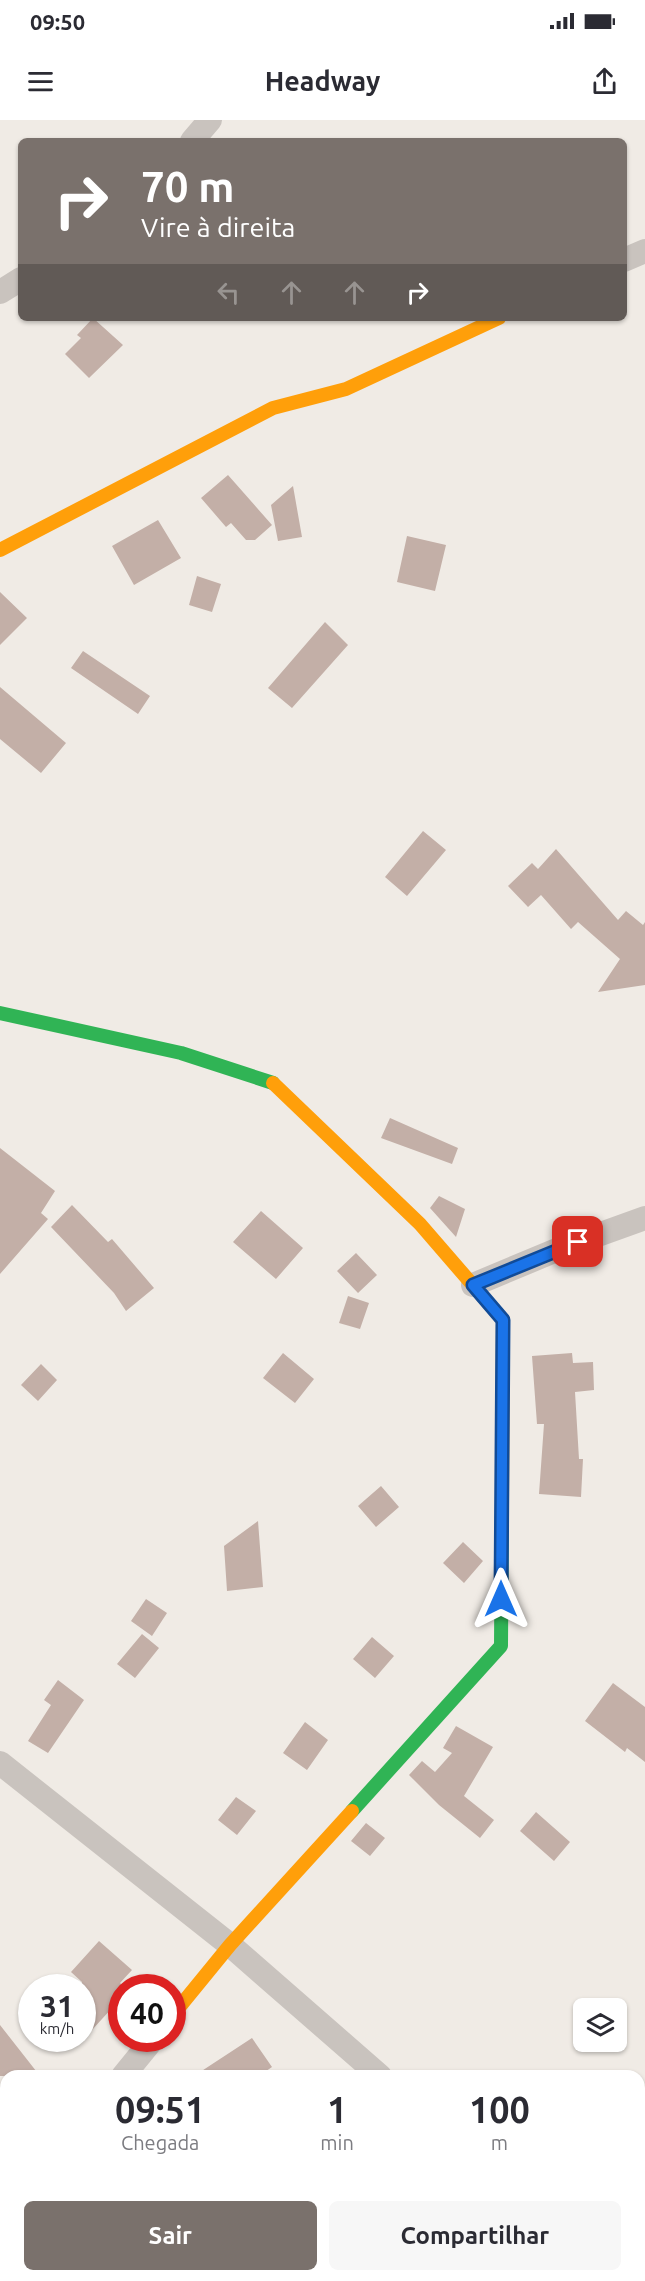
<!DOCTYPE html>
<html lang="pt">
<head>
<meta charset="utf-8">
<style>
	:root { --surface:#fff; --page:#f7f7f7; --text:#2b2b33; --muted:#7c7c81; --accent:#7a716c }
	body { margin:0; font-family:Ubuntu,sans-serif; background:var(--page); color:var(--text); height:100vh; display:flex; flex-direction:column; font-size:22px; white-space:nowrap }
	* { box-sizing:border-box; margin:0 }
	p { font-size:20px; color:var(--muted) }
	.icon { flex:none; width:33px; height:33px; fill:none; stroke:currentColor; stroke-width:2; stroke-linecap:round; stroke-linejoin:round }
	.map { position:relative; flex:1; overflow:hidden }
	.sheet { position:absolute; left:0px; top:1950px; width:645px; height:212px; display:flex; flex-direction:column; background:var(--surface); border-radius:18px 18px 0 0; box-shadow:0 2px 4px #0004 }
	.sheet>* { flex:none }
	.hud { position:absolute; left:18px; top:18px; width:609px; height:183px; border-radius:9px; box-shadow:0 2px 4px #0004; background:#7a716c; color:#fff; overflow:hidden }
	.fabs { position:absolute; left:573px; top:1878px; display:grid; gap:12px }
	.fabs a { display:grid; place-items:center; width:54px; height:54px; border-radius:9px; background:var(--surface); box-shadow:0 2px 4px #0004; font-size:30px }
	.speed { position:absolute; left:18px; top:1854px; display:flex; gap:12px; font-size:30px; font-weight:700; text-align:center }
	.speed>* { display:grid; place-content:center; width:78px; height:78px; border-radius:50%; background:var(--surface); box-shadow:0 2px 4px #0004; line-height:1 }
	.speed small { font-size:15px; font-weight:400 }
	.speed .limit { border:9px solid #d22; background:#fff; color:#111 }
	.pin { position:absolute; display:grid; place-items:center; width:51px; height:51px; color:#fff; margin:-26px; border-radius:12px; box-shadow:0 3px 9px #0006 }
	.me { position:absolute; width:66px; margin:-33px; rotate:0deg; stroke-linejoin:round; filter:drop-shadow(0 0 4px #0008) }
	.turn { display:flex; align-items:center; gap:21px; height:126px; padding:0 24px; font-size:27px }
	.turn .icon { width:78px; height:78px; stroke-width:2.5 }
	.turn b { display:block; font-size:42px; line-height:51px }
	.lanes { display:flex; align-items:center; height:57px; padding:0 24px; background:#0003; justify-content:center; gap:30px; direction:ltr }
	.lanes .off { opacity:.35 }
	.eta { display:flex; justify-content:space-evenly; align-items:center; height:102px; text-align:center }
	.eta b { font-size:36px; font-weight:700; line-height:42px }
	.button { display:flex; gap:12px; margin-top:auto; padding:12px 24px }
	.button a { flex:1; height:69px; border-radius:9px; background:var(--accent); color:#fff; font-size:24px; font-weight:700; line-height:69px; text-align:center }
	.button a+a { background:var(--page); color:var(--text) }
	.status { display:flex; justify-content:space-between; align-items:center; height:42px; padding:0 30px; background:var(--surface); direction:ltr }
	.status svg { height:16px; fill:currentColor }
	header { display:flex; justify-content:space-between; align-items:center; height:78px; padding:0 24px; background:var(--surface); font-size:27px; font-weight:700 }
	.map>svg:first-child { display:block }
	.building { fill:#c3afa7 }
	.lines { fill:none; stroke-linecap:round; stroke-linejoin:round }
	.street { stroke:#c9c3be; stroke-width:24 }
	.fast { stroke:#30b455; stroke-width:14 }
	.slow { stroke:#ff9f0a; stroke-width:14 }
	.route-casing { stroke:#114b97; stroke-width:15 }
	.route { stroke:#1a73e8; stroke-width:10 }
</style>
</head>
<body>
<div class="status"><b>09:50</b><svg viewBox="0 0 49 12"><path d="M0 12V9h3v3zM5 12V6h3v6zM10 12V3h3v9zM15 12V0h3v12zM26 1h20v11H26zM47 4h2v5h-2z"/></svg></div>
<header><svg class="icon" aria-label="menu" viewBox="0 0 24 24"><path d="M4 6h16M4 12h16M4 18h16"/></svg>Headway<svg class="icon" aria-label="share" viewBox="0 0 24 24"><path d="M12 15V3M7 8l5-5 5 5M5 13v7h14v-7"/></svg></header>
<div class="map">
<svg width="645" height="2161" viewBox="0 0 645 2161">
	<rect width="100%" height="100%" fill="#f0ebe5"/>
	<!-- building -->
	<path class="building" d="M93 198 123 225 89 258 65 234 81 218 77 215Z
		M228 355 272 405 255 420H246L231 403 226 407 201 378Z
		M293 366 302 417 278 421 271 385Z
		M158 400 181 438 134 465 112 426Z
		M407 416 446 425 435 471 397 462Z
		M197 456 221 464 212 492 189 485Z
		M0 472 27 498 0 525Z
		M325 502 348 525 292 588 268 568Z
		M83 531 150 576 138 594 71 548Z
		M0 567 66 623 41 653 0 619Z
		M423 711 446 730 407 776 385 757Z
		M556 729 618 800 626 791 643 805 645 802V865L598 872 620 839 578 802 571 809 541 775 528 787 508 766 532 743 538 749Z
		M390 998 458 1028 452 1044 381 1018Z
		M0 1028 55 1071 41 1093 48 1099 0 1154Z
		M439 1076 465 1089 456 1117 430 1088Z
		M72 1085 108 1122 112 1119 154 1168 126 1191 114 1173 51 1107Z
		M261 1091 303 1128 276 1159 233 1122Z
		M356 1133 377 1155 358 1173 337 1151Z
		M348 1176 369 1183 360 1209 339 1203Z
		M283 1233 314 1259 295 1283 263 1258Z
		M572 1233 573 1243 593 1242 594 1270 575 1272 579 1339H583L581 1377 539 1374 544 1304H537L532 1236Z
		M41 1244 57 1260 38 1281 21 1265Z
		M381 1366 399 1387 376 1407 358 1386Z
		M258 1401 263 1467 227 1471 224 1426Z
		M463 1422 483 1441 464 1463 443 1443Z
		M146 1479 167 1493 152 1516 131 1501Z
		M142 1514 159 1528 135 1558 117 1544Z
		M372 1517 394 1536 375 1558 353 1539Z
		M58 1560 84 1580 48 1633 28 1621 51 1585 44 1580Z
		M613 1563 645 1587V1642L627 1628 625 1632 585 1601Z
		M305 1602 328 1620 307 1650 283 1633Z
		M456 1606 493 1627 464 1676 494 1700 480 1718 439 1685 409 1655 422 1641 435 1652 452 1633 443 1628Z
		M236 1677 256 1691 237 1715 218 1700Z
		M536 1692 570 1722 554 1741 520 1711Z
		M366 1703 385 1718 370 1736 351 1721Z
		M99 1821 132 1850 120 1863 125 1868H122V1877L82 1921V1862L71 1852Z
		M0 1905 40 1956H0Z
		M252 1918 272 1947 259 1956H194Z"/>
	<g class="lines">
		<!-- street -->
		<path class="street" d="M192 21 210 0
			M624 140 645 131
			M0 172 21 159
			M473 1165 559 1129 645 1098
			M0 1643 230 1825 380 1956
			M123 1956 154 1918
			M0 2108 6 2100
			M506 2161 510 2156"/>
		<!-- fast -->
		<path class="fast" d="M0 893 181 933 273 963
			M352 1691 501 1526 502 1382"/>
		<!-- slow -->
		<path class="slow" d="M0 430 273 288 346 269 499 198
			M273 963 420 1104 503 1200 502 1382
			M172 1896 230 1825 352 1691"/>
	</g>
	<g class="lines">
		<defs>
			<path id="route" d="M501 1479 503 1200 473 1165 578 1122"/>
		</defs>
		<!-- route casing -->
		<use href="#route" class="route-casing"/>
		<!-- route -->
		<use href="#route" class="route"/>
	</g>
</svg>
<div class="fabs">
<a><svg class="icon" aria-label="layers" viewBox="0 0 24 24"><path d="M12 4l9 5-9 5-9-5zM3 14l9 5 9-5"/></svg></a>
</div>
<div class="speed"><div>31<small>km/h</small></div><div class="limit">40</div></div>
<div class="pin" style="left:578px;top:1122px;background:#d93025"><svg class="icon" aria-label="arrive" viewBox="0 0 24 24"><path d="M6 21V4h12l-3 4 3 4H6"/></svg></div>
<svg class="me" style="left:501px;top:1479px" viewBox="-20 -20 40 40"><path d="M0-17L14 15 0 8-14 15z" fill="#1a73e8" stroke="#fff" stroke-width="4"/></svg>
<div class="hud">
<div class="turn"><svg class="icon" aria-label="right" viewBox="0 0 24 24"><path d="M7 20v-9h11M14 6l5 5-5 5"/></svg><div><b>70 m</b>Vire à direita</div></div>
<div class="lanes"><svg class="icon off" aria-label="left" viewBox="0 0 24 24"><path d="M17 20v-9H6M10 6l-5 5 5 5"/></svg><svg class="icon off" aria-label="ahead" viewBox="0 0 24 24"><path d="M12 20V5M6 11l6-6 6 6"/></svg><svg class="icon off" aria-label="ahead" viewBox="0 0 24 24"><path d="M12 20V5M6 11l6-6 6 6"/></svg><svg class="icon" aria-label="right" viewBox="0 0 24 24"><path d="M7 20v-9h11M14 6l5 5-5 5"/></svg></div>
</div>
<section class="sheet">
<div class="eta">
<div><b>09:51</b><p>Chegada</p></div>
<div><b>1</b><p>min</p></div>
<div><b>100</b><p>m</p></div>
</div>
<div class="button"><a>Sair</a><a>Compartilhar</a></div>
</section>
</div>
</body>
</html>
